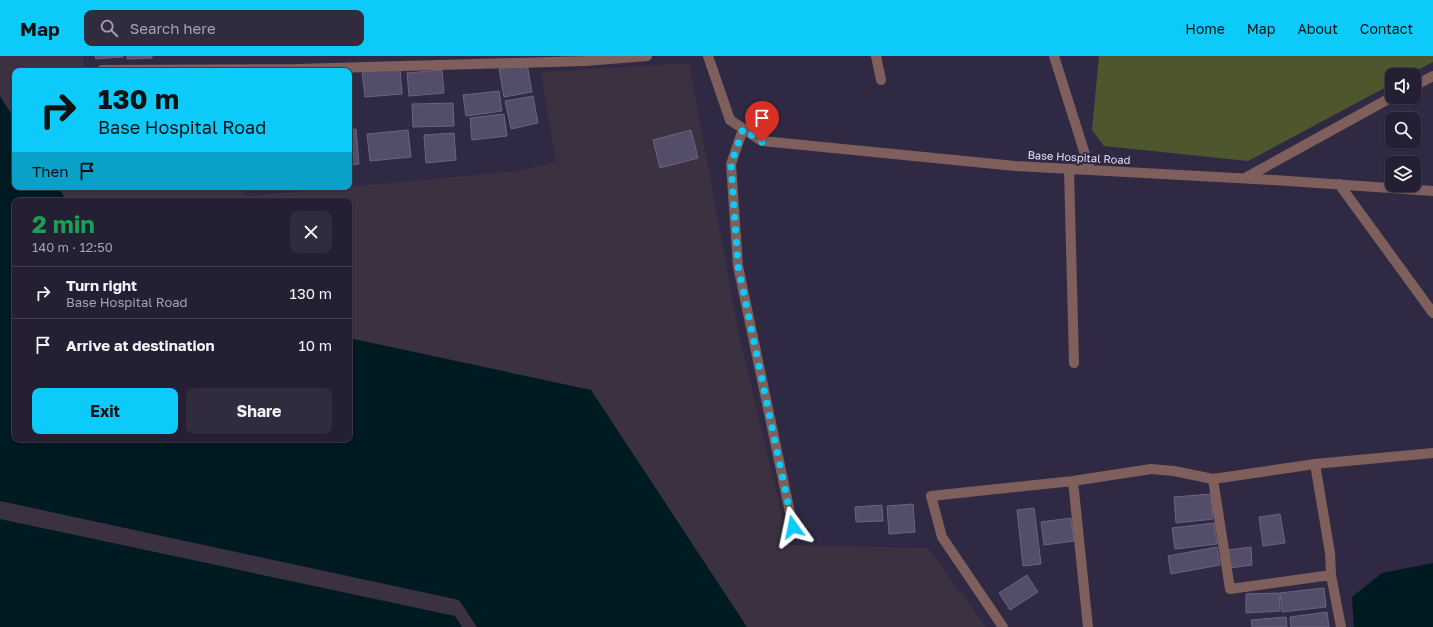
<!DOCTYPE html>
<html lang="en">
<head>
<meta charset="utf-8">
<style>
	:root { --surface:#241f32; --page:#302c3e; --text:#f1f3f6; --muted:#a3a2ac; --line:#413d4d; --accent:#0ccafa }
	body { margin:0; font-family:"Golos Text",sans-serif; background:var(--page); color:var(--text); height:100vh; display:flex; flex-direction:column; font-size:15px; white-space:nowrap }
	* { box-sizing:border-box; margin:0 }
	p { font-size:13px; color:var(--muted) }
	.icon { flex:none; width:22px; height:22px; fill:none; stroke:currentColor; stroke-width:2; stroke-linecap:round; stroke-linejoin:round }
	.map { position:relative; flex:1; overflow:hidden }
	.drawer { position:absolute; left:12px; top:142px; width:340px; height:244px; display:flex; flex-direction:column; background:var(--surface); border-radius:8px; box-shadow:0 1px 3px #0004,0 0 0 1px var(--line) }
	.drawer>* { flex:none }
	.guide { position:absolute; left:12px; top:12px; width:340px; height:122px; border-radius:8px; box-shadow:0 1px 3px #0004,0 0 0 1px var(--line); background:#0ccafa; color:#111; overflow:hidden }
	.buttons { position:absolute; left:1385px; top:12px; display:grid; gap:8px }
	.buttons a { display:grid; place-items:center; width:36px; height:36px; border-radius:8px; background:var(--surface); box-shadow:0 1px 3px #0004,0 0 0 1px var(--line); font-size:20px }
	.pin { position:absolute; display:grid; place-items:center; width:34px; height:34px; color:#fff; margin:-41px -17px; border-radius:50% 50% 50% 0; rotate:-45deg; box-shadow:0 0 4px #0007 }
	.pin .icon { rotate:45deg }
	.me { position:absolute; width:44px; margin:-22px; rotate:348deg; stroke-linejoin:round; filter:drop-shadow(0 0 3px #0008) }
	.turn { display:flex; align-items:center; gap:14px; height:84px; padding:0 20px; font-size:18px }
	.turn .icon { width:52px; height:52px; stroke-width:2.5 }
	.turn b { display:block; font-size:28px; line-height:34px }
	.then { display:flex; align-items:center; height:38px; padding:0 20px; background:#0003; gap:8px; font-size:15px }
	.round { display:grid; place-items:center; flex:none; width:42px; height:42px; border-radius:8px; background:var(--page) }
	.overview { display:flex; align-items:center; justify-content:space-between; height:68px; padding:0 20px }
	h1 { font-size:24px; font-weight:700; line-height:30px; color:#1e9e55 }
	.cta { display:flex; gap:8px; margin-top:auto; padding:8px 20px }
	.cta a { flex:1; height:46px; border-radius:8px; background:var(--accent); color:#111; font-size:16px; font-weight:700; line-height:46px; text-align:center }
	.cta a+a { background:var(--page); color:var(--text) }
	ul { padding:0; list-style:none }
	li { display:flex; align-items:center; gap:12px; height:52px; padding:0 20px; border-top:1px solid var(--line) }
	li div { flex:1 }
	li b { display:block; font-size:15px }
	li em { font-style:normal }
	header { display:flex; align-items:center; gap:24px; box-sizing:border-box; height:56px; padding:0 20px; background:var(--accent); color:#111 }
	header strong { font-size:19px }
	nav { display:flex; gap:22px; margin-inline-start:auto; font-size:14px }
	.search { width:280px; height:36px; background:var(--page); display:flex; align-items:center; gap:10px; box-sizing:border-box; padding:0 14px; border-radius:8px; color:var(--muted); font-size:15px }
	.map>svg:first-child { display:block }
	.industrial { fill:#3b3141; fill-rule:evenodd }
	.green { fill:#4e562e }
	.water { fill:#001a22 }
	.building { fill:#544d69; stroke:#6b6481 }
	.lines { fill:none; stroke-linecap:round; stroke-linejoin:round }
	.minor { stroke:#7f5f5c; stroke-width:10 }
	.route { stroke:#0ccafa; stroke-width:7; stroke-dasharray:0 12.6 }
	.labels { text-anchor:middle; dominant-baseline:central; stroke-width:4; stroke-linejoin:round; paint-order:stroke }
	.street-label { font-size:11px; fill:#e6e2f3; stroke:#302943 }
</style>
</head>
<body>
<header>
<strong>Map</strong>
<div class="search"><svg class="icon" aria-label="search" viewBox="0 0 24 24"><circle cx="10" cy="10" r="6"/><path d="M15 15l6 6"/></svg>Search here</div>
<nav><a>Home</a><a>Map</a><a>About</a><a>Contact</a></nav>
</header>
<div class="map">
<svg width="1433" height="571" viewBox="0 0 1433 571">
	<rect width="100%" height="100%" fill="#302943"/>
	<!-- industrial -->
	<path class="industrial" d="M0 0H83L84 15H15V131H236L248 140 518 115 556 105 541 16 689 7 739 279 789 489 928 492 986 571H0ZM15 145H349V383H15Z"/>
	<!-- green -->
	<path class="green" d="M1099 0H1433V6L1408 19H1392V28L1248 105 1104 90 1092 74Z"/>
	<!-- water -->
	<path class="water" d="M0 40 15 64V131H58L67 145H15V383H349V282L591 334 747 571H477L459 544 0 445Z
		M0 463 455 560 462 571H0Z
		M1433 507V571H1354L1352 541 1382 517Z"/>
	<!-- building -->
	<path class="building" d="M95 0H123V1L96 3Z
		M127 0H152V2L127 3Z
		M527 8 532 36 504 41 499 13Z
		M400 12 402 38 365 41 362 15Z
		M442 14 444 37 409 40 407 17Z
		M499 35 502 55 466 60 463 39Z
		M533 40 538 67 511 73 505 45Z
		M453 47 454 70 413 71 412 48Z
		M504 58 507 80 472 84 470 62Z
		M356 73 359 108 349 109V74Z
		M408 74 411 101 370 105 367 78Z
		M691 74 698 102 660 112 653 84Z
		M454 77 456 104 426 107 424 79Z
		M1211 438 1213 463 1176 467 1174 441Z
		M913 448 915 476 889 478 887 450Z
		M882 449 883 465 856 466 855 451Z
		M1034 452 1041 508 1023 510 1017 454Z
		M1280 458 1285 487 1263 490 1259 461Z
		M1071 462 1074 485 1044 489 1041 466Z
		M1214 467 1217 488 1175 493 1172 472Z
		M1217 491 1220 509 1171 518 1168 500Z
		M1251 491 1252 509 1230 512 1228 494Z
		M1027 519 1038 536 1010 554 999 537Z
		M1324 532 1326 551 1282 556 1280 537Z
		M1279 537 1280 555 1246 557V538Z
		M1327 556 1329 571H1291L1290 561Z
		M1286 561 1287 571H1252L1251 564Z"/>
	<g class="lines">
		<!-- minor -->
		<path class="minor" d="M708 0 730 64 762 85 1015 110 1274 124 1433 135
			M876 0 881 24
			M1054 0 1090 114
			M102 14 297 13 586 5 647 0
			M1414 30 1433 20
			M743 73 731 108 738 210 793 471
			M1069 113 1074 307
			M1247 121 1392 41
			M1339 128 1433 257
			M1213 423 1230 533 1331 519
			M1073 425 1088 571
			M1003 571 942 481 931 440 1073 425 1151 413 1174 415 1213 423 1315 408
			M1341 571 1331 519 1330 497 1315 408 1433 397"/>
	</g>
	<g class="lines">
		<!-- route -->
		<path class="route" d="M762 86 743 73 731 108 738 210 793 471"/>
	</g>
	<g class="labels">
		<!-- street labels -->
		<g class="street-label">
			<text transform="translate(1079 101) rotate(3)">Base Hospital Road</text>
		</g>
	</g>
</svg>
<div class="buttons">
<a><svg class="icon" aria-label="sound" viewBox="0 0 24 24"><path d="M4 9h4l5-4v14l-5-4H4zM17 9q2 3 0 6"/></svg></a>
<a><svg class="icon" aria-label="search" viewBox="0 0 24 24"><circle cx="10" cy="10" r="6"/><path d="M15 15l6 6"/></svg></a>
<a><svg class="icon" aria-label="layers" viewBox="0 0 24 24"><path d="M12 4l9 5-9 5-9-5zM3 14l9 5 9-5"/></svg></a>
</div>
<div class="pin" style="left:762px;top:86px;background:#d93025"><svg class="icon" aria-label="arrive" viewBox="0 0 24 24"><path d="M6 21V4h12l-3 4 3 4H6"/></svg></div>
<svg class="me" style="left:793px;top:471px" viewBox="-20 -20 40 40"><path d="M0-17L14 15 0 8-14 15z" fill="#0ccafa" stroke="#fff" stroke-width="4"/></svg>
<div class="guide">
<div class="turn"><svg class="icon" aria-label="right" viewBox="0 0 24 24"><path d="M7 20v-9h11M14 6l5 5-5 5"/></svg><div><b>130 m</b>Base Hospital Road</div></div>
<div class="then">Then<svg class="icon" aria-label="arrive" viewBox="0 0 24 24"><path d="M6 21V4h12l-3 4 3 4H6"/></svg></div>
</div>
<section class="drawer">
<div class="overview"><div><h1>2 min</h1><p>140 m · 12:50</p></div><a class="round"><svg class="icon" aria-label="close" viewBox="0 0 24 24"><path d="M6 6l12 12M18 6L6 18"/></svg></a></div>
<ul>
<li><svg class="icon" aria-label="right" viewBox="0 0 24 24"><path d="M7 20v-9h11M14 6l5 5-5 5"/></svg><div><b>Turn right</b><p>Base Hospital Road</p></div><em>130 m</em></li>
<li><svg class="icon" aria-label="arrive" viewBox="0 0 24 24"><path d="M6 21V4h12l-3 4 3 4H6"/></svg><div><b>Arrive at destination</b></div><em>10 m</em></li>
</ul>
<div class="cta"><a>Exit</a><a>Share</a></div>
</section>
</div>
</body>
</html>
